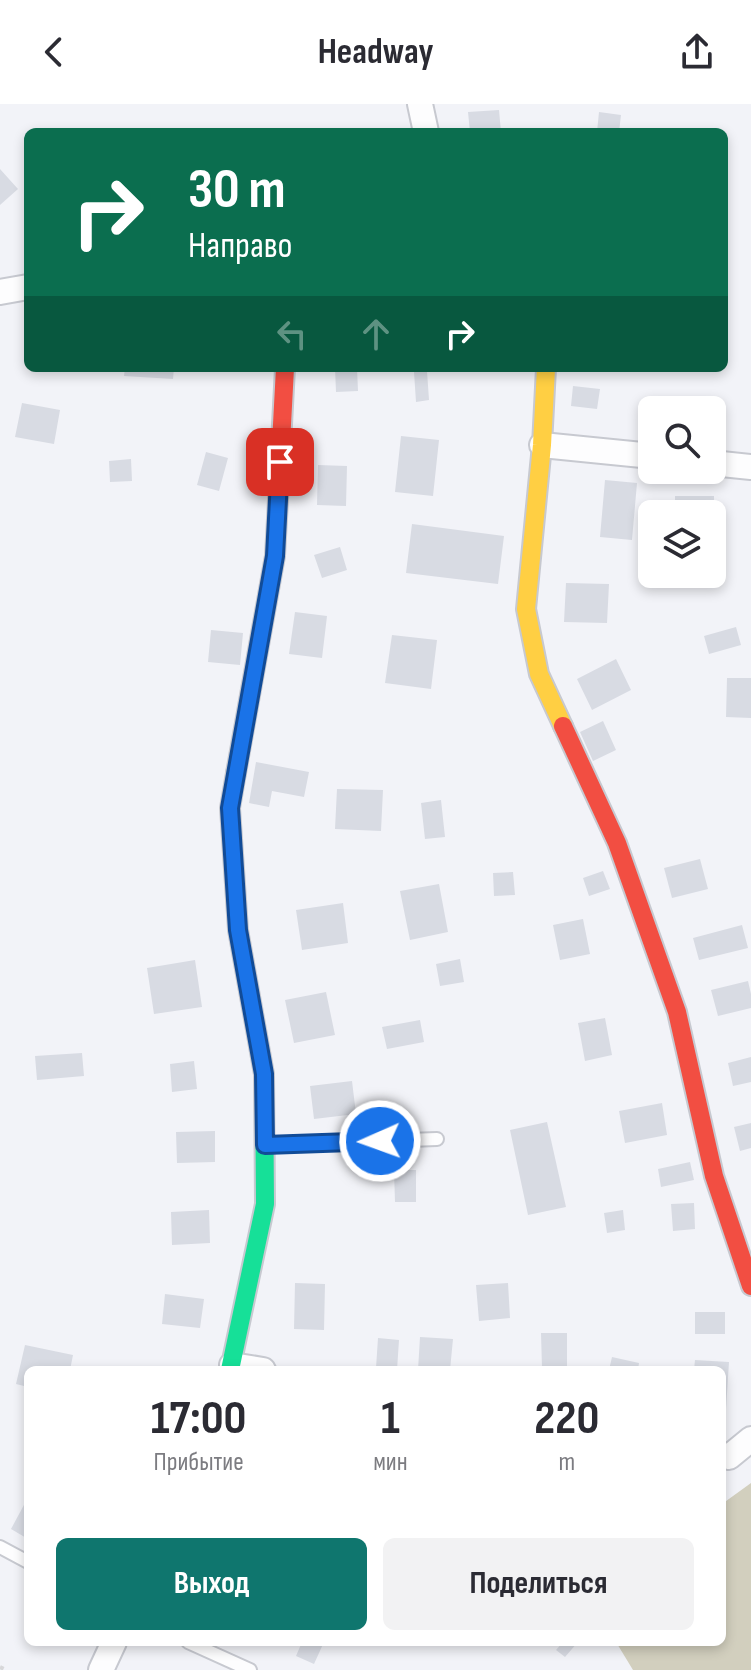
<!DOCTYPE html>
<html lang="ru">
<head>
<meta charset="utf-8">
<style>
	:root { --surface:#fff; --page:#f2f2f3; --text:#2b2b33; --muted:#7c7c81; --accent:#0f766e }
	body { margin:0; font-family:"Sofia Sans Condensed",sans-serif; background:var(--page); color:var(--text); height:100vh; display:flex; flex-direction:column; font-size:30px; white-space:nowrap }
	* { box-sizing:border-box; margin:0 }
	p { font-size:26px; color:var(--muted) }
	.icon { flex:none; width:44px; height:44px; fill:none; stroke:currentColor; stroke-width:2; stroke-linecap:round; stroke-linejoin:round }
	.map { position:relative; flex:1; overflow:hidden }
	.panel { position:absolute; left:24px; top:1262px; width:702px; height:280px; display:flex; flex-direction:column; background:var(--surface); border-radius:12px; box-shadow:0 4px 12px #0003 }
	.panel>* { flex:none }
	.top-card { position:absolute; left:24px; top:24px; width:704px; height:244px; border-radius:12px; box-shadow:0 4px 12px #0003; background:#0b6e4f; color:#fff; overflow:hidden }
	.controls { position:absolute; left:638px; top:292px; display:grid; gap:16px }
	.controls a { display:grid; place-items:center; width:88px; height:88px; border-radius:12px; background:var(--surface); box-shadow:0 4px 12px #0003; font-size:40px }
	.pin { position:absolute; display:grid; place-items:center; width:68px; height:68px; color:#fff; margin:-34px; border-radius:16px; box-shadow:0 4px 12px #0006 }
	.me { position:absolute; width:88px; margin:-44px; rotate:268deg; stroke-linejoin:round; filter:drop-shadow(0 0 6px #0008) }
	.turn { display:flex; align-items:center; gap:28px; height:168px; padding:0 32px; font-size:36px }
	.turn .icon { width:104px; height:104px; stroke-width:2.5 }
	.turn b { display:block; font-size:56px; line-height:68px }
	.lanes { display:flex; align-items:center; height:76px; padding:0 32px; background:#0003; justify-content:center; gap:40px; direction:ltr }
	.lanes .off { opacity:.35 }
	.eta { display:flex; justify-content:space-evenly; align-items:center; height:136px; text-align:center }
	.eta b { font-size:48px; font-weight:700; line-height:56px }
	.primary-button { display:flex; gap:16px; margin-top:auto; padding:16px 32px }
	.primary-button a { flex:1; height:92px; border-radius:12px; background:var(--accent); color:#fff; font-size:32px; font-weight:700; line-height:92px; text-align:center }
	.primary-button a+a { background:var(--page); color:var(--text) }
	header { display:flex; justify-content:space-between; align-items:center; height:104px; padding:0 32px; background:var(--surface); font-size:36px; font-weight:700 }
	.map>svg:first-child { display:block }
	.forest { fill:#d2cfbe }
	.building { fill:#d8dbe3 }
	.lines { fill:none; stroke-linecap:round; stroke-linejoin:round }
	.lane-casing { stroke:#c7c9d0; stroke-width:16 }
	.street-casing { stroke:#c7c9d0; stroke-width:28 }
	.fast-casing { stroke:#c7c9d0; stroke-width:22 }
	.slow-casing { stroke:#c7c9d0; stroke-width:22 }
	.jam-casing { stroke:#c7c9d0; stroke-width:22 }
	.path { stroke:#d7d7d9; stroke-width:4; stroke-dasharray:4 6; stroke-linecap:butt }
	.lane { stroke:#fdfdfe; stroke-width:12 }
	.street { stroke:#fdfdfe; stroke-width:24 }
	.fast { stroke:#16e098; stroke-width:18 }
	.slow { stroke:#ffcf43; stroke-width:18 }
	.jam { stroke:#f24e42; stroke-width:18 }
	.route-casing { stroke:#114b97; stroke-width:20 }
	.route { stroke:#1a73e8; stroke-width:14 }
</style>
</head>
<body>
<header><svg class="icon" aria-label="back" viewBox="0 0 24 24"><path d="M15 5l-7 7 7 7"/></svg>Headway<svg class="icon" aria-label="share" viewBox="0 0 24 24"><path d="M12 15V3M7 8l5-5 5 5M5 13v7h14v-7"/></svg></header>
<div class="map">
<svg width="751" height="1566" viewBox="0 0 751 1566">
	<rect width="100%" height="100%" fill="#f2f3f8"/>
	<!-- forest -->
	<path class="forest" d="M751 1379V1566H633L616 1538H722V1400Z"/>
	<!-- building -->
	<path class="building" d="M499 6 501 28H470L468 8Z
		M599 8 621 11 619 28H597Z
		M0 65 18 85 0 101Z
		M125 264H174L173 275 124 272Z
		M335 264H357L358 287 336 288Z
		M427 267 429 296 416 298 414 268Z
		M573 282 600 285 597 305 571 302Z
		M22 299 60 306 54 340 15 333Z
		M401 332 439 336 433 392 395 388Z
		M206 348 228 354 219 387 197 381Z
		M131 355 132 377 110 378 109 357Z
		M318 361 347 362 346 402 317 401Z
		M605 376 637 379 632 436 600 433Z
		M675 392H714V410H675Z
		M412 420 504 432 498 480 406 469Z
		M340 443 347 466 322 474 314 451Z
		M566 479 609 480 607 519 564 518Z
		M295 508 327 512 322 554 289 550Z
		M736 523 741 541 709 550 704 532Z
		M211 526 243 529 240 561 208 558Z
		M392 531 437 536 431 585 385 579Z
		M616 555 631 586 592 606 577 575Z
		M727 574H751V614L726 613Z
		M603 617 616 646 593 657 580 628Z
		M256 658 309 668 304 693 272 687 269 703 249 699Z
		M337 685 383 686 381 727 335 725Z
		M441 696 445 733 425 735 421 699Z
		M700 755 708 785 672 794 664 764Z
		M603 767 610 785 589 792 583 774Z
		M513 768 515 791 494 792 493 769Z
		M439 780 448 828 410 836 400 787Z
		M343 799 348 839 302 846 296 806Z
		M583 815 590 850 560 856 553 821Z
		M742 821 748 844 699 856 693 834Z
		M460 855 464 878 440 882 436 860Z
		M195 856 202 903 154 910 147 864Z
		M748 877 751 890V904L718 912 711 886Z
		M326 888 335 931 294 939 285 896Z
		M605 914 612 951 585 957 578 919Z
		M420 916 424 938 387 945 382 923Z
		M82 949 84 972 37 976 35 952Z
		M751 953V978L733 982 728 959Z
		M194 957 197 985 172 988 170 960Z
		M352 977 356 1010 314 1015 310 982Z
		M662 999 667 1031 625 1039 619 1007Z
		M547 1018 566 1103 528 1111 510 1026Z
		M751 1019V1044L740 1047 734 1023Z
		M215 1027V1058L177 1059 176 1028Z
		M690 1058 694 1076 661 1083 658 1065Z
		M394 1066H416V1098H395Z
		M694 1099 695 1125 673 1127 671 1100Z
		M209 1106 210 1139 172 1141 171 1108Z
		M623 1106 625 1126 607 1129 604 1109Z
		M295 1179 325 1180 324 1226 294 1225Z
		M508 1179 510 1214 479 1217 476 1181Z
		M165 1190 204 1195 200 1224 162 1220Z
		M695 1208H725V1230H695Z
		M541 1229H567V1263L542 1264Z
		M420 1233 453 1235 450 1266H418Z
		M378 1234 399 1236 397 1266 376 1264Z
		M25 1241 73 1251 70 1266H28V1283L16 1280Z
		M612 1253 639 1259 638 1266H609Z
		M695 1256 729 1258 726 1305H722V1266H694Z
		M25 1399 28 1400V1435L11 1425Z
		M302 1538H324L314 1560 296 1552Z
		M563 1538H578L565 1553 556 1546Z"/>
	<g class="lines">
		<defs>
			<path id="lane" d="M268 1041 437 1035
				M0 1443 28 1458
				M188 1538 250 1566"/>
			<path id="street" d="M420 0 426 28
				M0 188 28 183
				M542 341 652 352
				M712 359 751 363
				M232 1261 263 1266
				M722 1351 729 1353 751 1335
				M101 1566 114 1538"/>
			<path id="fast" d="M230 1266 265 1100 264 970 238 826 230 704 236 669"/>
			<path id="slow" d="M546 264 542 341 526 505 539 570 563 622"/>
			<path id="jam" d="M563 622 617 739 677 908 714 1072 751 1182
				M236 669 275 452 285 264"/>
		</defs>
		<!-- lane casing -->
		<use href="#lane" class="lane-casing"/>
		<!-- street casing -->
		<use href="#street" class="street-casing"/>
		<!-- fast casing -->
		<use href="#fast" class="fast-casing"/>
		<!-- slow casing -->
		<use href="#slow" class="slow-casing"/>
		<!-- jam casing -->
		<use href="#jam" class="jam-casing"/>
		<!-- path -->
		<path class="path" d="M0 1563 6 1566"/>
		<!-- lane -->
		<use href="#lane" class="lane"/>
		<!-- street -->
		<use href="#street" class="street"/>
		<!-- fast -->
		<use href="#fast" class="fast"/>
		<!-- slow -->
		<use href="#slow" class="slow"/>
		<!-- jam -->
		<use href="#jam" class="jam"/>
	</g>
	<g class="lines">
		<defs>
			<path id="route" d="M280 358 275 452 230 704 238 826 264 970 265 1041 380 1037"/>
		</defs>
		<!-- route casing -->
		<use href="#route" class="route-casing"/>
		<!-- route -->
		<use href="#route" class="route"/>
	</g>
</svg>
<div class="controls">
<a><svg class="icon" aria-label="search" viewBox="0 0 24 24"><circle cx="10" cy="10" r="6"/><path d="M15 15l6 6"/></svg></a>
<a><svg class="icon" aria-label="layers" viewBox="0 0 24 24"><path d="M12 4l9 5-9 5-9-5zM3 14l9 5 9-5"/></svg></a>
</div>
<div class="pin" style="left:280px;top:358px;background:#d93025"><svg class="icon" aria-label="arrive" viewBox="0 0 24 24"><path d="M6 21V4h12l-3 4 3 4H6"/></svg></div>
<svg class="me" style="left:380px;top:1037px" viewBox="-20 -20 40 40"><circle r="17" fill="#1a73e8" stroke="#fff" stroke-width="3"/><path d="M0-11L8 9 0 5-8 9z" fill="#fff"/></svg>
<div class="top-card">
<div class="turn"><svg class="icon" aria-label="right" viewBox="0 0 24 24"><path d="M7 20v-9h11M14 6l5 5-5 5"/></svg><div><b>30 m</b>Направо</div></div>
<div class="lanes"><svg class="icon off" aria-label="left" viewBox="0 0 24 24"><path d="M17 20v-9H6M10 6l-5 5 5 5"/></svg><svg class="icon off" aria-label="ahead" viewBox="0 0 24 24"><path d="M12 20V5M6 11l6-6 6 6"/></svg><svg class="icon" aria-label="right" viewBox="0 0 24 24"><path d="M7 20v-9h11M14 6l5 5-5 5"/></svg></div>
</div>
<section class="panel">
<div class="eta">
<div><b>17:00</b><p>Прибытие</p></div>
<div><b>1</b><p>мин</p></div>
<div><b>220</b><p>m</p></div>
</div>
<div class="primary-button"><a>Выход</a><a>Поделиться</a></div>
</section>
</div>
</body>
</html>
